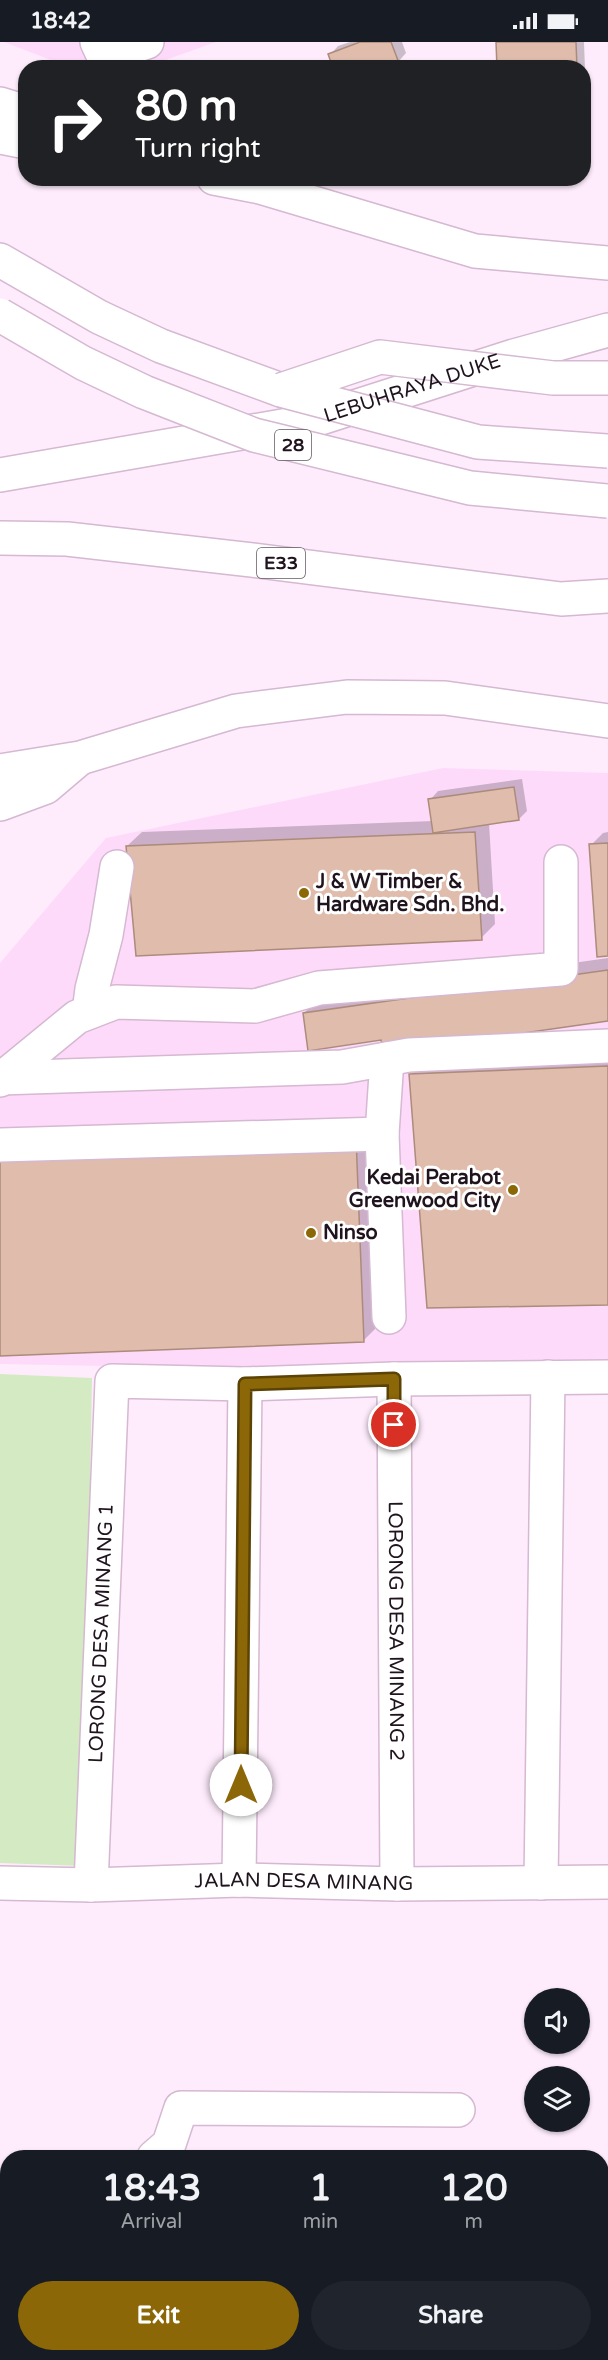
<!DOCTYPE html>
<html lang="en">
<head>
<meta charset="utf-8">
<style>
	:root { --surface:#171b24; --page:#20242c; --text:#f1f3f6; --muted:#9ea1a6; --accent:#8c6708 }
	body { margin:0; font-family:"Varela Round",sans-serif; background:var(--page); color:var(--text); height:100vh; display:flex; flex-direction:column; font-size:22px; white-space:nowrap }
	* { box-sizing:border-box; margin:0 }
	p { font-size:20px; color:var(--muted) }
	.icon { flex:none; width:33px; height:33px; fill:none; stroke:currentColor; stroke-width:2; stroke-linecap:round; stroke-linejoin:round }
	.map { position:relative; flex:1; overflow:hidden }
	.drawer { position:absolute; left:0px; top:2108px; width:609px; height:212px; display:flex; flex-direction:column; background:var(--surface); border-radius:24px 24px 0 0; box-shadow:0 2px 4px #0004 }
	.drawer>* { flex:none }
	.top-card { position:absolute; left:18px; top:18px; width:573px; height:126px; border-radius:24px; box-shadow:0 2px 4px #0004; background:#202124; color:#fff; overflow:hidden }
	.controls { position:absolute; left:524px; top:1946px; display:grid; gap:12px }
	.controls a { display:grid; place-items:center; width:66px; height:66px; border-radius:50%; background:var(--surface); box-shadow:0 2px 4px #0004; font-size:30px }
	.pin { position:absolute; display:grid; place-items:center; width:51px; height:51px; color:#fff; margin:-26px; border:3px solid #fff; border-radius:50%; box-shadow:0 2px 6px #0007 }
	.me { position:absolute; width:66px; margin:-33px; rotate:0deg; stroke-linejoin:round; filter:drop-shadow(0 0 4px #0008) }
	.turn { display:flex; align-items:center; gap:21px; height:126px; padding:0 18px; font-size:27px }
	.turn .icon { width:78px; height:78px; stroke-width:2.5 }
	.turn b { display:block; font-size:42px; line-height:51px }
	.eta { display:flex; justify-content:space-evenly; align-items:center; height:102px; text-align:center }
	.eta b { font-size:36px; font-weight:700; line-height:42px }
	.cta { display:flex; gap:12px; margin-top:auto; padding:12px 18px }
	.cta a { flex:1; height:69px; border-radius:36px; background:var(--accent); color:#fff; font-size:24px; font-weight:700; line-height:69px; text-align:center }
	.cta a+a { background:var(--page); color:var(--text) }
	.status { display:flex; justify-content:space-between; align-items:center; height:42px; padding:0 30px; background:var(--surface); direction:ltr }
	.status svg { height:16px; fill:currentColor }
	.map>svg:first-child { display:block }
	.built { fill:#fedafa }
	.green { fill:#d4eac2 }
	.shadow { fill:#0003 }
	.building { fill:#dfbcab; stroke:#ac8b7b; stroke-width:1.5 }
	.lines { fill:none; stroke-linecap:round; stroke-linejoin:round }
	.minor-casing { stroke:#d5b8d1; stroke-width:36 }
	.highway-casing { stroke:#d5b8d1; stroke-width:36 }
	.minor { stroke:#fff; stroke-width:33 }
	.highway { stroke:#fff; stroke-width:33 }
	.highway-bridge-casing { stroke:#d5b8d1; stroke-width:36; stroke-linecap:butt }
	.highway-bridge { stroke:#fff; stroke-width:33 }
	.route-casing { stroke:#5b4305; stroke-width:15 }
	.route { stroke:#8c6708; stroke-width:10 }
	.poi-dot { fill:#8c6708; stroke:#fff; stroke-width:2 }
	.labels { text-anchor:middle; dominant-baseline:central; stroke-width:6; stroke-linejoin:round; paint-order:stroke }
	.shield { fill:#fff; stroke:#625a61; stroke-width:1.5 }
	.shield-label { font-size:18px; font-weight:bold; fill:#1f141d }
	.street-label { font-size:20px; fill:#1f141d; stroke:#fff }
	.poi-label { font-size:20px; font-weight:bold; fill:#1f141d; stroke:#fff; text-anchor:start }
</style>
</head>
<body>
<div class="status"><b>18:42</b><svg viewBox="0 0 49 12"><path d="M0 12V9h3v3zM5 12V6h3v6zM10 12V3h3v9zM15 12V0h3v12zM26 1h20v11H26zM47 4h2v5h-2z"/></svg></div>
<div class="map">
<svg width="608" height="2318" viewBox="0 0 608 2318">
	<rect width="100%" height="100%" fill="#feecfc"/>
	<!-- built -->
	<path class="built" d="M4 0H216L143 26 69 25Z
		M443 726 608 731V1334L0 1322V921L106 796Z"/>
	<!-- green -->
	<path class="green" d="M0 1332 92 1336 83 1824 0 1821Z"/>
	<!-- shadow -->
	<path class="shadow" d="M350 0H402L406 11 398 20 330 13 338 4Z
		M497 0H584L585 27 584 26H498Z
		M522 737 527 769 519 777 489 781 495 882 481 896 127 804 142 790 433 779 430 758 438 749Z
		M608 790V912L591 803 603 791Z
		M608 916V977L382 996 304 971 318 957Z
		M608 1011V1262L411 1033 425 1019Z
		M367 1084 375 1287 363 1299 0 1312Z"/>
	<!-- building -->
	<path class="building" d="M360 0H391L399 21 387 26H333L328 12Z
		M496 0H576L577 26H497Z
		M514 745 519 778 433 791 428 757Z
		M475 790 482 898 136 914 126 804Z
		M608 801V914L597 915 589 802Z
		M608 928V979L383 1011 381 998 308 1009 303 971Z
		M608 1024V1263L427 1266 409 1032Z
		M356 1095 364 1300 0 1314V1109Z"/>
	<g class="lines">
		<defs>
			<g id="minor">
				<path d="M97 0 104 15 147 0"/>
				<path d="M89 970 92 947 106 893 117 825"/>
				<path d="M387 1017 382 1092 389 1275"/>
				<path d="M0 1036 342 1025 409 1013 608 1004"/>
				<path d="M0 1038 77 975 116 960 255 964 319 946 561 927V820"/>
				<path d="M0 1103 382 1092"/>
				<path id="s1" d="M394 1337 397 1842"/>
				<path d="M239 1838 245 1342"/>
				<path id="s2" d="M0 1841 91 1843 239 1838 397 1842 608 1840"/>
				<path d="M541 1841 548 1335"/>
				<path id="s3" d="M91 1843 112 1339 245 1342 394 1337 608 1335"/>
				<path d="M154 2115 169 2102 181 2066 458 2068"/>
				<path d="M0 2147 8 2146"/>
				<path d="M602 2147H608"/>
			</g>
			<g id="highway">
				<path d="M0 62 26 70"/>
				<path d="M0 95 26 100"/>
				<path d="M214 136 260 145 475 209 608 221"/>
				<path d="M0 218 99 275 161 304 281 348"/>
				<path id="s4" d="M0 433 311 379 514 314 608 288"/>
				<path d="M0 496 67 497 252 518 561 557 608 554"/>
				<path d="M0 729 80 716 236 669 347 655 445 656 608 679"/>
				<path d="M0 762 46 745 79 717"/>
			</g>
		</defs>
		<!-- minor casing -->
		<use href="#minor" class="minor-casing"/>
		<!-- highway casing -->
		<use href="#highway" class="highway-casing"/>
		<!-- minor -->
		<use href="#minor" class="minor"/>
		<!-- highway -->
		<use href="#highway" class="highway"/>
		<defs>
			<path id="highway-bridge" d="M0 273 83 321 144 350 254 393 470 446 608 459
				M281 348 478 400 608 409
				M281 348 380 315 553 336H608"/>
		</defs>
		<!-- highway-bridge casing -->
		<use href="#highway-bridge" class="highway-bridge-casing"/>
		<!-- highway-bridge -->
		<use href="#highway-bridge" class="highway-bridge"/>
	</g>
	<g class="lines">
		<defs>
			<path id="route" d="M241 1743 245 1342 394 1337V1383"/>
		</defs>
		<!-- route casing -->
		<use href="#route" class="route-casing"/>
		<!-- route -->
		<use href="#route" class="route"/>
	</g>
	<!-- markers -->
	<g class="poi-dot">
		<circle cx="304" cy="851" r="6"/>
		<circle cx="513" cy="1148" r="6"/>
		<circle cx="311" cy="1191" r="6"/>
	</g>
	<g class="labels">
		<!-- shield labels -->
		<g class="shield">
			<rect x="275" y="388" width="36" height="30" rx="4.5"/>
			<rect x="257" y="506" width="48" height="30" rx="4.5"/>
		</g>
		<g class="shield-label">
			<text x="293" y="403">28</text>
			<text x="281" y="521">E33</text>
		</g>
		<!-- street labels -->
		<g class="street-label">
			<text stroke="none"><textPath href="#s4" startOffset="422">LEBUHRAYA DUKE</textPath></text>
			<text stroke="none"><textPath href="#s1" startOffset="252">LORONG DESA MINANG 2</textPath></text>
			<text stroke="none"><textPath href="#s3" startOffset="252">LORONG DESA MINANG 1</textPath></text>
			<text stroke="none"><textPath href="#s2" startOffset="304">JALAN DESA MINANG</textPath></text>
		</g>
		<!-- poi labels -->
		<g class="poi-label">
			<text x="316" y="840">J &amp; W Timber &amp;<tspan x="316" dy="23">Hardware Sdn. Bhd.</tspan></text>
			<text x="501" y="1136" text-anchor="end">Kedai Perabot<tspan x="501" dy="23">Greenwood City</tspan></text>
			<text x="323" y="1191">Ninso</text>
		</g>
	</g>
</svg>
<div class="controls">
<a><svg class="icon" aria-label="sound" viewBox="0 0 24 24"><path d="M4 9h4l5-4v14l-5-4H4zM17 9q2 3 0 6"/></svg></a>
<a><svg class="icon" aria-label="layers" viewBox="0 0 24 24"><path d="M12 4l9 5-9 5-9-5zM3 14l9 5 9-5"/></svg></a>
</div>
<div class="pin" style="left:394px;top:1383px;background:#d93025"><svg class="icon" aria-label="arrive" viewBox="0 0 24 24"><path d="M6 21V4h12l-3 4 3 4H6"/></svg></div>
<svg class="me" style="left:241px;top:1743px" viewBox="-20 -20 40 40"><circle r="19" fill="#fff"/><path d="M0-13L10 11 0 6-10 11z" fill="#8c6708"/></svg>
<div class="top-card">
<div class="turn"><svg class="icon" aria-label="right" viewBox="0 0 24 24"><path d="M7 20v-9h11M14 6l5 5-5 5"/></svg><div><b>80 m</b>Turn right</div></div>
</div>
<section class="drawer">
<div class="eta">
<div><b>18:43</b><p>Arrival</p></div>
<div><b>1</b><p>min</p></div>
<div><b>120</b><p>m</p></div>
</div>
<div class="cta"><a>Exit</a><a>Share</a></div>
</section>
</div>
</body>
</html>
